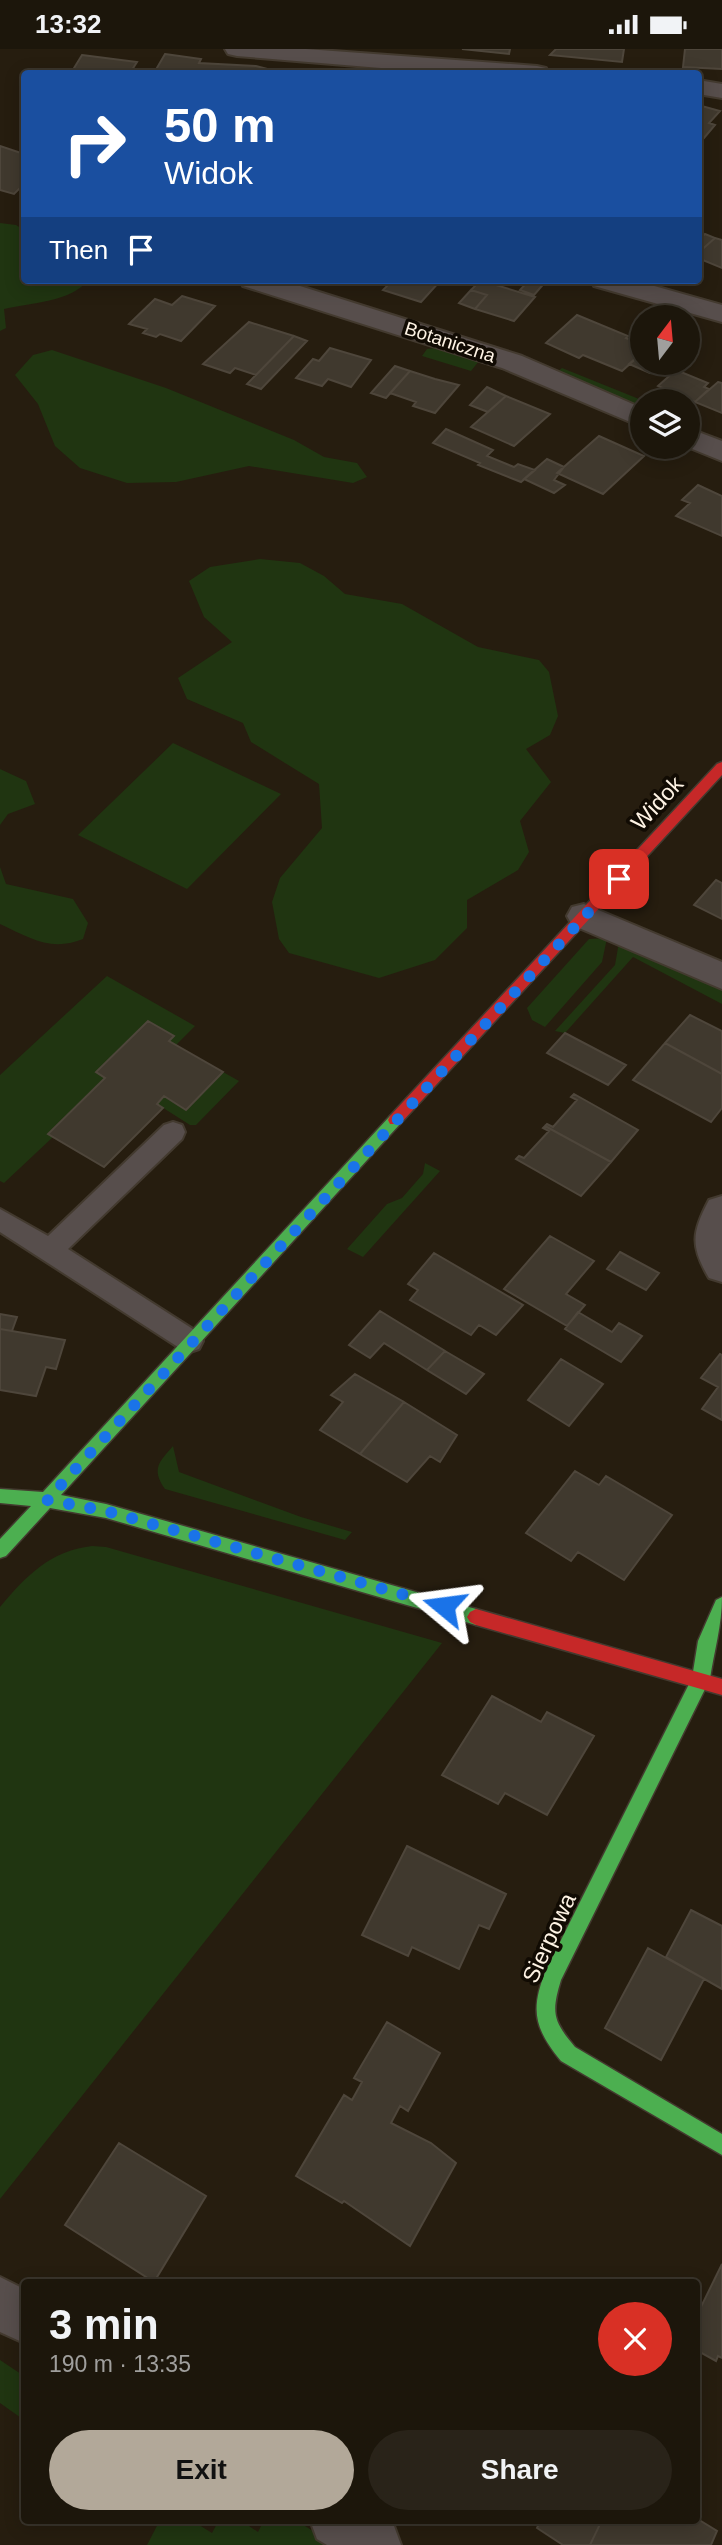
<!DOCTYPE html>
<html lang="en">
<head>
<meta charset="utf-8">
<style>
	:root { --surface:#1c160b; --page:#292319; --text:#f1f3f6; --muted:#a09f9d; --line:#3a352c; --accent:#b2a899 }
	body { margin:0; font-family:Helvetica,sans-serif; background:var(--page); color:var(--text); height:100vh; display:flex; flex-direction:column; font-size:26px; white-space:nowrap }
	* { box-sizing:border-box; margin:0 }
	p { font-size:23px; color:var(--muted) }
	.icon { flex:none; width:38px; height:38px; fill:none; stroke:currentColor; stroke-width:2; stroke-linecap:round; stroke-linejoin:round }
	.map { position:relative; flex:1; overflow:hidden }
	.drawer { position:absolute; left:21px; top:2230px; width:679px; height:245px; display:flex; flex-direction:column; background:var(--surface); border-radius:7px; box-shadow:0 4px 18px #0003,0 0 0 2px var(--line) }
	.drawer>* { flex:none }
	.hud { position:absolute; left:21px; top:21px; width:681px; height:214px; border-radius:7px; box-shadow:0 4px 18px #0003,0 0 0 2px var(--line); background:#1a4fa0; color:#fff; overflow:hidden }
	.needle { width:46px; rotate:16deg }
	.tools { position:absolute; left:630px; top:256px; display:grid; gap:14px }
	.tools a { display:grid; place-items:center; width:70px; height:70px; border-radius:50%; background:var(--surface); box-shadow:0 4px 18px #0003,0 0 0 2px var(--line); font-size:35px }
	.pin { position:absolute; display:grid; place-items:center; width:60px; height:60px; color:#fff; margin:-30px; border-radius:14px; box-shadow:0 4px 10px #0006 }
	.me { position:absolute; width:77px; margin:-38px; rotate:286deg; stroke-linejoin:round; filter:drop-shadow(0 0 5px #0008) }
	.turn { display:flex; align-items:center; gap:24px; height:147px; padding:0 28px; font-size:32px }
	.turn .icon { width:91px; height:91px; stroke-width:2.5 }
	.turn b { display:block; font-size:49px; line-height:60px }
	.then { display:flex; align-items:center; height:66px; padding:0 28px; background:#0003; gap:14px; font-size:26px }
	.round { display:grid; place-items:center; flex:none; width:74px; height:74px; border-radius:37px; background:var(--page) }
	.overview { display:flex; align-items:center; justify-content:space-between; height:119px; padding:0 28px }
	h1 { font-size:42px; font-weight:700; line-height:52px }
	.cta { display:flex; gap:14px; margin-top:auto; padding:14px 28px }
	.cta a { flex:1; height:80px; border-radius:42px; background:var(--accent); color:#111; font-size:28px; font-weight:700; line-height:80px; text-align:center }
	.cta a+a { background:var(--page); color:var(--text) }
	.status { display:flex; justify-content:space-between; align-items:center; height:49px; padding:0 35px; background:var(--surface); direction:ltr }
	.status svg { height:19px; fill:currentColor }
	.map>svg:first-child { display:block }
	.green { fill:#203511 }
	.building { fill:#40392e; stroke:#4e463b; stroke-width:2 }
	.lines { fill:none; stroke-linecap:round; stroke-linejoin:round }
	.lane-casing { stroke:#433a2f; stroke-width:4 }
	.street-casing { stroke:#433a2f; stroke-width:4 }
	.fast-casing { stroke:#433a2f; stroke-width:3 }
	.jam-casing { stroke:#433a2f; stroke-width:3 }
	.lane { fill:#574e4c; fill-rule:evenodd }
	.street { fill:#574e4c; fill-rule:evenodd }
	.fast { fill:#4caf50; fill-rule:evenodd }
	.jam { fill:#c62828; fill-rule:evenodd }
	.route { stroke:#1a73e8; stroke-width:12; stroke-dasharray:0 21.6 }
	.labels { text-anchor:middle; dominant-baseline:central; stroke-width:7; stroke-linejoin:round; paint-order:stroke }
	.far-street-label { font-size:19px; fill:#fef3e4; stroke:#110b03 }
	.street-label { font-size:23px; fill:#fef3e4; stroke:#110b03 }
</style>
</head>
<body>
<div class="status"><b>13:32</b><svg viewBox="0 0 49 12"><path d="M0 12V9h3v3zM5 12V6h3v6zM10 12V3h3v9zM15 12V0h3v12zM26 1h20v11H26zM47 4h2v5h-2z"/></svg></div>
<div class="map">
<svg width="722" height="2496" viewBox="0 0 722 2496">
	<rect width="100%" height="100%" fill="#261d0f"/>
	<!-- green -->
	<path class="green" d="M0 174 16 176 24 181V231H88C72 253 29 254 4 260L6 279 0 282Z
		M440 298 479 312 471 322 422 307 427 300Z
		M52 301 166 339 294 391 324 408 357 414 367 428 353 434 249 417 176 433 127 434 80 419 55 397 38 355 15 326 33 306Z
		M562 319 644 352 642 359 557 323Z
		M260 510 300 514 324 527 345 545 402 555 478 598 539 611 549 623 558 667 550 686 526 700 551 733 520 772 529 803 518 821 467 851V879L435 911 379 929 289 904 279 890 272 853 280 829 322 779 319 735 251 693 243 674 187 650 178 629 232 593 204 568 189 532 210 518Z
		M173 694 281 745 187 840 78 786Z
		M0 720 26 732 35 755 8 765 0 776Z
		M0 818 6 835 73 850 88 874 83 890C51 903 30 889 0 875Z
		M607 889 602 913 545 978 532 971 527 959 589 890Z
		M619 893 722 939V955L633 908 565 984 555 982 615 916Z
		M107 927 195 977 176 996 169 992 105 1029 48 1084 53 1088 4 1134 0 1132V1026Z
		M223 1023 239 1032 196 1076H190L157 1055 164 1047 186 1061Z
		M425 1114 440 1122 363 1208 347 1200 387 1155 402 1149 423 1125Z
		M173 1397 179 1423 301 1468 352 1483 345 1491 165 1440C151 1420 159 1413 173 1397Z
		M92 1497 106 1498 442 1594 0 2150V1558C26 1527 50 1502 92 1497Z
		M0 2311 24 2327V2371L0 2354Z
		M160 2471H191L212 2484 219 2471H240L258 2483 264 2471H296L334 2496H147Z"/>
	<!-- building -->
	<path class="building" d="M462 0H510L509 5Z
		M556 0H624L622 13 550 6Z
		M685 0H722V20L683 18Z
		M165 5 201 10 199 14 256 17 275 22 154 24Z
		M82 6 137 13 130 24H71Z
		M698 56 720 62 709 74 715 76 704 89 698 87Z
		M0 97 24 105V135L14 145 0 141Z
		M705 185 715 189 698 204V191Z
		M715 189 722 191V219L698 209V204Z
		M393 231H441L421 253 383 241Z
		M481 231 496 236 535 248 514 272 475 260 487 246 471 241Z
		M529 231H547L534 246 520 241Z
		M471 241 487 246 475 260 459 254Z
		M182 247 215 257 181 292 160 285 156 288 143 284 147 280 129 275 155 250 172 256Z
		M577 266 628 287 626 289 642 295V304L622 322 583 306 579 309 546 294Z
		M249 273 294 287 256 326 235 319 230 324 203 315Z
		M294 287 307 292 261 340 247 335Z
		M330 299 371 311 351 338 328 330 322 337 296 329 313 310 319 312Z
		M642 304V313H662L650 324 629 315Z
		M395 317 410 322 386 349 371 344Z
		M676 321 708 334 704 338 709 340 695 353 658 337Z
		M410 322 435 330 459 336 435 364 413 357 416 353 390 344Z
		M718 333 722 334V364L695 353Z
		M487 338 506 347 488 363 470 356Z
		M506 347 550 365 514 397 471 378Z
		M446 380 493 401 487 407 514 418 518 415 535 421 521 433 478 416 480 414 433 394Z
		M599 387 644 407 603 445 557 424Z
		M547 410 564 418 554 431 565 436 554 444 524 430Z
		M698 436 722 447V487L676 467 690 454 682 451Z
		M716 831 722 834V870L694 856Z
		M690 966 722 982V1025L665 994Z
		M148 972 174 987 169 992 223 1023 186 1061 164 1047 157 1055 163 1059 104 1118 48 1085 105 1029 96 1023Z
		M565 984 626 1016 608 1036 547 1004Z
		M665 994 722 1025V1059L711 1073 633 1031Z
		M574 1045 638 1081 611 1113 545 1077 547 1075 553 1078 577 1051 571 1048Z
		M545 1077 611 1113 581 1147 516 1110 519 1107 524 1109 549 1082 543 1079Z
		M550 1187 594 1212 566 1245 585 1256 567 1277 504 1240Z
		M620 1203 659 1224 646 1241 607 1220Z
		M434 1204 523 1256 496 1286 479 1276 471 1286 410 1251 418 1241 408 1235Z
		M380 1262 445 1302 427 1321 384 1294 370 1309 349 1296Z
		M578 1263 612 1283 619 1274 642 1287 621 1313 565 1280Z
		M0 1265 17 1268 12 1282 0 1280Z
		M0 1280 65 1291 56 1320 46 1318 36 1347 0 1341Z
		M445 1302 484 1325 466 1345 427 1321Z
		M720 1305 722 1306V1371L702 1360 718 1338 701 1329Z
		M561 1310 603 1335 569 1377 528 1351Z
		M355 1325 404 1353 360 1405 320 1381 343 1353 331 1346Z
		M404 1353 457 1386 440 1413 430 1407 407 1433 360 1405Z
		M575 1422 599 1436 606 1427 672 1466 624 1531 578 1503 571 1512 526 1484Z
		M492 1647 541 1673 547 1663 594 1687 547 1766 505 1744 498 1755 442 1726Z
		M407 1797 506 1845 489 1880 479 1876 459 1920 412 1898 408 1907 362 1886Z
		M691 1861 722 1877V1940L666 1908Z
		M648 1899 704 1930 661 2011 605 1979Z
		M387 1973 440 2004 408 2062 400 2057 391 2074 431 2094 456 2114 410 2197 344 2152 342 2154 296 2127 344 2046 352 2051 362 2033 354 2029Z
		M119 2094 206 2147 154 2233 65 2176Z
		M722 2215V2309L718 2307 716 2312 696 2301V2268Z
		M696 2469 717 2482 711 2496H590L602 2471H696Z
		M541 2471H602L590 2496H563L537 2479Z"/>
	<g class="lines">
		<defs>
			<path id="lane" d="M173 1073 182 1076 185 1083 182 1090 68 1200 199 1284 203 1292 199 1300 190 1303 181 1300 0 1183V1160L48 1187 164 1076Z"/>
			<path id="street" d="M225 0H306L537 17 546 19 549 24H441L237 7 228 5Z
				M698 31 722 35V49L698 45Z
				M240 231H281L522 307 642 359V378L502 319 243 237Z
				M591 231H633L722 256V273L594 237Z
				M688 379 722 392V412L685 397H688Z
				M584 855 722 913V940L572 876 567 867 572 858Z
				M722 1147V1233L709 1229C690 1197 692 1183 709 1151Z
				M0 2228 24 2240V2294L0 2283Z
				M310 2471H384L394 2477 401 2496H327L317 2490Z"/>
			<path id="fast" d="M395 1065 402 1071 400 1075 61 1446 106 1455 476 1560 482 1563 485 1568 482 1573 476 1576 106 1469 50 1459 6 1507 0 1509V1490L31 1457 0 1454V1440L43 1443 390 1067Z
				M722 1548C722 1577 714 1602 710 1630L561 1931C551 1964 553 1972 575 1998L722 2085V2106L561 2012C534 1979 530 1961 546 1921L692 1629 698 1592 716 1551Z"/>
			<path id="jam" d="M722 713V726L400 1075H390L388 1071 390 1067 717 715Z
				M476 1560 722 1630V1646L476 1576 470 1573 467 1568 470 1563Z"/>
		</defs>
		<!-- lane casing -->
		<use href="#lane" class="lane-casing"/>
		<!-- street casing -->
		<use href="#street" class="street-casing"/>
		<!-- fast casing -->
		<use href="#fast" class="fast-casing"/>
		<!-- jam casing -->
		<use href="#jam" class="jam-casing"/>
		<!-- lane -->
		<use href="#lane" class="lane"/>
		<!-- street -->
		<use href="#street" class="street"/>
		<!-- fast -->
		<use href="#fast" class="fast"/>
		<!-- jam -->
		<use href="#jam" class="jam"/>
	</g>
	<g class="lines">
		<!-- route -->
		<path class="route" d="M444 1557 106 1462 47 1451 619 830"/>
	</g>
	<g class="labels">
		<!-- far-street labels -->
		<g class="far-street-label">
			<text transform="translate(450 293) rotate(18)">Botaniczna</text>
		</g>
		<!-- street labels -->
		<g class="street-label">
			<text transform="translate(657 754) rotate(-47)">Widok</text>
			<text transform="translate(549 1889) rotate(-65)">Sierpowa</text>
		</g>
	</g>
</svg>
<div class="tools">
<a><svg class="needle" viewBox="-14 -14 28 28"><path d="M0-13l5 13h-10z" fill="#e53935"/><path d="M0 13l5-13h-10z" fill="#a09f9d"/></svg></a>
<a><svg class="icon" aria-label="layers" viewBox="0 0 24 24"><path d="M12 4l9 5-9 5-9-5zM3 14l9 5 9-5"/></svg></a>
</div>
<div class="pin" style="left:619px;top:830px;background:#d93025"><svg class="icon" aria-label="arrive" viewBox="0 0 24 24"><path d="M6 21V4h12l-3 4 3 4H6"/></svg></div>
<svg class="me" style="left:444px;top:1557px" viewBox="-20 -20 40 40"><path d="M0-17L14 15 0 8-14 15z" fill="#1a73e8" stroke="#fff" stroke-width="4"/></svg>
<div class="hud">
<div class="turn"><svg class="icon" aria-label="right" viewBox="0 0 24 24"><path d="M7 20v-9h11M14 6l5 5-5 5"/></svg><div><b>50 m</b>Widok</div></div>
<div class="then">Then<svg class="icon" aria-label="arrive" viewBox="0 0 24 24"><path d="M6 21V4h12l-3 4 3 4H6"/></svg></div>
</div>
<section class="drawer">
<div class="overview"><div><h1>3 min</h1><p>190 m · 13:35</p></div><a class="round" style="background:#d93025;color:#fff"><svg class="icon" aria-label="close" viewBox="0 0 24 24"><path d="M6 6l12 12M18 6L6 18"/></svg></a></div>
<div class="cta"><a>Exit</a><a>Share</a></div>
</section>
</div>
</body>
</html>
